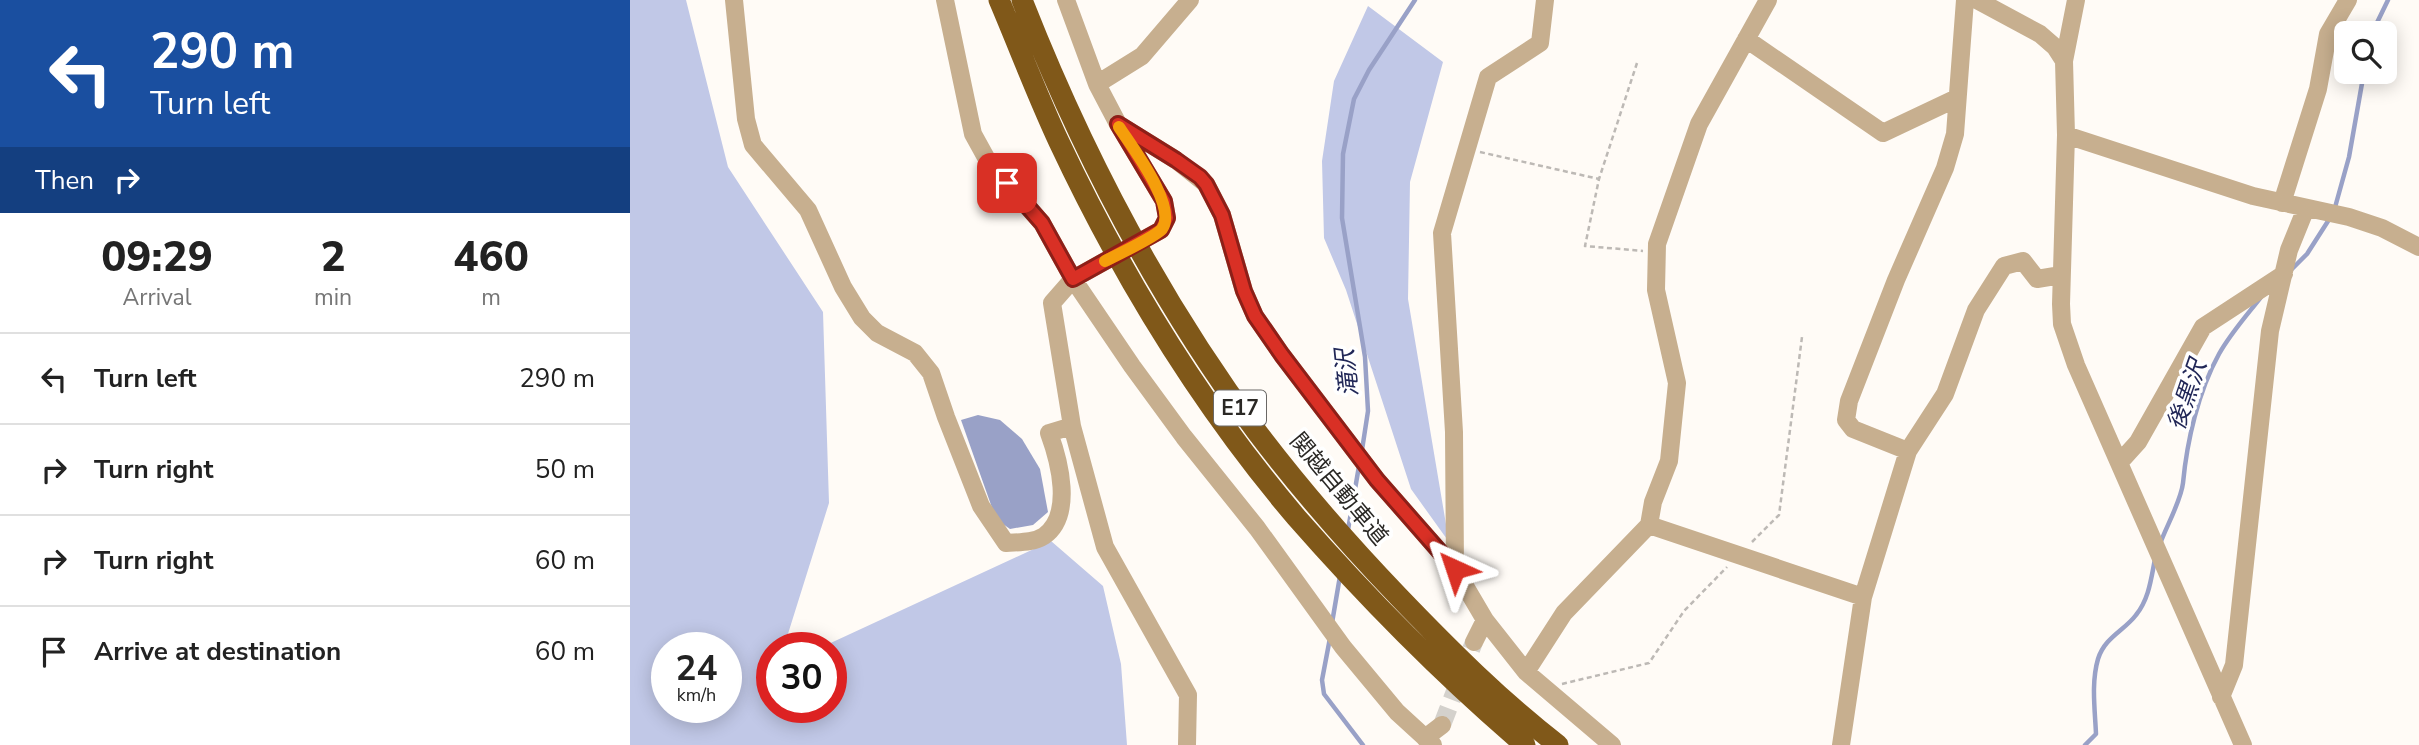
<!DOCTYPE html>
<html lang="en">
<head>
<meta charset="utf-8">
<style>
	:root { --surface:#fff; --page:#f6f6f6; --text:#222; --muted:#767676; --line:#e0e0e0 }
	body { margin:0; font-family:"Nunito Sans","Noto Sans JP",sans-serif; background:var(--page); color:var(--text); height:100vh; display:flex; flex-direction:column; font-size:26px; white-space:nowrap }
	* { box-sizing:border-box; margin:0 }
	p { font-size:23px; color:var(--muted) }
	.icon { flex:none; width:38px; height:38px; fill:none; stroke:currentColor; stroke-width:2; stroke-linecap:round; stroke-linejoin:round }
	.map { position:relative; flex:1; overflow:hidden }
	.drawer { display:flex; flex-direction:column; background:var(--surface); width:630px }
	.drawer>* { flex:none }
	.top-card { background:#1a4fa0; color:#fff; overflow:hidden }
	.controls { position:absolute; left:1704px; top:21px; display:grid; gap:14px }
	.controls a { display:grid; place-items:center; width:63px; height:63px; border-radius:10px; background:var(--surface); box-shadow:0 4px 18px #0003; font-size:35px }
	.speed { position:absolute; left:21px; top:632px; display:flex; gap:14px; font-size:35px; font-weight:700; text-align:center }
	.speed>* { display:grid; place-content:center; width:91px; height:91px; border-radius:50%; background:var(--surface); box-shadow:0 4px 18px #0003; line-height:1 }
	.speed small { font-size:18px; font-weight:400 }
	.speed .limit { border:10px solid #d22; background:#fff; color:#111 }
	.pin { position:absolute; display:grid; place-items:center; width:60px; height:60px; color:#fff; margin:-30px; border-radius:14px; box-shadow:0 4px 10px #0006 }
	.me { position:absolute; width:77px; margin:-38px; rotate:318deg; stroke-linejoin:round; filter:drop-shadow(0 0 5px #0008) }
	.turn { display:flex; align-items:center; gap:24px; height:147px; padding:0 35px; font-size:32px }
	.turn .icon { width:91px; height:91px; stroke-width:2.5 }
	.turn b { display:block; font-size:49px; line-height:60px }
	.then { display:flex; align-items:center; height:66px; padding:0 35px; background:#0003; gap:14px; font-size:26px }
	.eta { display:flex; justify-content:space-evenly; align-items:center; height:119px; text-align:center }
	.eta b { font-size:42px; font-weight:800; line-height:49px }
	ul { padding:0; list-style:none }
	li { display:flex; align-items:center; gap:21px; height:91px; padding:0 35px; border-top:2px solid var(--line) }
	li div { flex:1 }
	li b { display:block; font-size:26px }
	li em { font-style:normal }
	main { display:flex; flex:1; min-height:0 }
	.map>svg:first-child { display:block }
	.green { fill:#c1c8e7; fill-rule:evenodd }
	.water { fill:#99a1c7 }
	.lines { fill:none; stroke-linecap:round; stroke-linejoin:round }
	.stream { stroke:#99a1c7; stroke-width:4.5 }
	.minor-tunnel { stroke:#d4d1cc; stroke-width:18; stroke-dasharray:18 9; stroke-linecap:butt }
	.path { stroke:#bdb9b5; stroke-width:2.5; stroke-dasharray:5 3.5; stroke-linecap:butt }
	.minor { stroke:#c7af8f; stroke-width:18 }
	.highway { stroke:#805819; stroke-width:21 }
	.route-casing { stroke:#8d1f18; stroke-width:18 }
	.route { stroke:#d93025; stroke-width:12 }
	.slow { stroke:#f59e0b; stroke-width:12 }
	.labels { text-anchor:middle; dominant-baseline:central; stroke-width:7; stroke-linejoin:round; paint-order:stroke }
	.shield { fill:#fff; stroke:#6a6866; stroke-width:2 }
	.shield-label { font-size:21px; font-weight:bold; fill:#2a2825 }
	.street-label { font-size:23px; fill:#2a2825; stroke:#fff }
	.water-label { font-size:24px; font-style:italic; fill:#212757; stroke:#fff }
</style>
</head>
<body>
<main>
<section class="drawer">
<div class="top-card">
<div class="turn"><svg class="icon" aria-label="left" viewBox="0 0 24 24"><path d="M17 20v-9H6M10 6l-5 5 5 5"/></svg><div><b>290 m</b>Turn left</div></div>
<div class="then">Then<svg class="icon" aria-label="right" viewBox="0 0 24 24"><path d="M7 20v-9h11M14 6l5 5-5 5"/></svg></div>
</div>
<div class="eta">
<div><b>09:29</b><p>Arrival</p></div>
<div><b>2</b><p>min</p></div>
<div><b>460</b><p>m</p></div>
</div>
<ul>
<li><svg class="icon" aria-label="left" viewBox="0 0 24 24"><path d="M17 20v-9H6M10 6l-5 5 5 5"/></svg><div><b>Turn left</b></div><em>290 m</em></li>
<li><svg class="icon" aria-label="right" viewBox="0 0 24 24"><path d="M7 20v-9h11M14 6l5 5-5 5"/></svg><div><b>Turn right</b></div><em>50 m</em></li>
<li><svg class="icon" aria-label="right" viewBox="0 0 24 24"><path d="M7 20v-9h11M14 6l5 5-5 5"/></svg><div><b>Turn right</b></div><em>60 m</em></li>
<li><svg class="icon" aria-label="arrive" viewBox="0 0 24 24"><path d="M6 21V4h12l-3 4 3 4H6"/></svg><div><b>Arrive at destination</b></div><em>60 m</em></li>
</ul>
</section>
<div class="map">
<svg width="1789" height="745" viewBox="0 0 1789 745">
	<rect width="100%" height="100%" fill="#fffbf6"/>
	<!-- green -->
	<path class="green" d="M0 0H56L98 167 193 312 199 503 157 637 179 647 142 648V707H201V648L192 647 421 541 473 586 491 664 497 745H0ZM37 648H96V707H37Z
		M738 6 813 62 780 182 778 299 819 542 781 489 716 290 694 238 692 161 704 81Z"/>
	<!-- water -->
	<path class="water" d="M348 415 370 420 392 439 410 469 418 512 403 525 380 529 366 519 331 420Z"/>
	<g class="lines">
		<!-- stream -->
		<path class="stream" d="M1742 33 1758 0
			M1704 211 1719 157 1734 72
			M1661 270 1677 254 1700 218
			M732 450 738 411 735 357 712 218 713 154 724 99 739 70 785 0
			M718 530 729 466
			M1530 544C1536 527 1551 501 1553 483 1557 441 1568 392 1589 354 1600 334 1617 315 1631 297
			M702 623 710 576
			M700 638 692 680 694 694 733 745
			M1455 745 1466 734C1465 710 1461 683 1468 659 1475 637 1494 631 1506 615 1519 599 1521 579 1525 559"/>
		<!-- minor-tunnel -->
		<path class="minor-tunnel" d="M812 725 844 642"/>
		<!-- path -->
		<path class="path" d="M1007 63 969 179 955 246 1013 251
			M850 152 969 179
			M1122 542 1149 515 1172 337
			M932 684 1019 663 1054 611 1097 567"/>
		<!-- minor -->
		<path class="minor" d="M104 0 116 119 123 145 178 210 213 287 232 318 247 333 285 353 301 373 316 417 351 506 376 543C389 542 403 543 414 536 444 515 429 460 419 433L442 426
			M315 0 343 134 359 163 412 223 443 279 502 366 554 437 627 528 713 647 767 712 803 745
			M436 0 467 84 488 124 534 201 537 218 531 230 443 279 422 303 442 426 475 547 558 695 557 745
			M1347 0 1410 34 1425 47 1434 61 1436 135 1431 304 1432 324 1446 365 1613 745
			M1116 39 1253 133 1327 98
			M1434 61 1446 0
			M467 84 512 56 560 0
			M491 126 546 160 576 184 592 215 614 291 625 316 652 355 747 480 825 569 855 620 896 672 982 745
			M1436 135 1623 196 1719 217 1752 228 1789 247
			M1652 203 1688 89 1698 34 1718 0
			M1278 451 1223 429 1216 420 1219 401 1266 280 1315 168 1325 134 1335 0
			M1489 463 1508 442 1573 327 1654 274
			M1019 525 1233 597
			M825 569 824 432 812 233 858 77 910 43 915 0
			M844 642 855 620
			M896 672 934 613 1019 525 1023 502 1039 461 1047 383 1026 290 1027 244 1069 124 1138 0
			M1591 697 1604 665 1640 331 1659 250 1676 208
			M795 738 812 725
			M1211 745 1233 597 1278 451 1315 394 1346 310 1374 266 1393 261 1407 279 1431 275"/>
		<!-- highway -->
		<path class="highway" d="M369 0C389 47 407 95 429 142 491 274 571 405 666 517 737 598 813 675 895 745
			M392 0C452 153 529 300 627 432 671 490 719 545 769 597 819 649 871 701 928 745"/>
	</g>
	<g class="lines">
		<defs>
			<path id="route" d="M377 183 412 223 443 279 531 230 537 218 534 201 488 124 546 160 570 177 576 184 592 215 614 291 625 316 652 355 747 480 825 569"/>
		</defs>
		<!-- route casing -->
		<use href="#route" class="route-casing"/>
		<!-- route -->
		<use href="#route" class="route"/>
		<!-- slow -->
		<path class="slow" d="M475 261C487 255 525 237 532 229 548 207 502 147 489 127"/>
	</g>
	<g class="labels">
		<!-- shield labels -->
		<rect class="shield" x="584" y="390.5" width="52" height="35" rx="5"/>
		<g class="shield-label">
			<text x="610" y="408">E17</text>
		</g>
		<!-- street labels -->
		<g class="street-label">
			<text transform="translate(709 489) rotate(50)">関越自動車道</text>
		</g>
		<!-- water labels -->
		<g class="water-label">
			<text transform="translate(717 373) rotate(-96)">滝沢</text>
			<text transform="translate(1557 395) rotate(-71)">後黒沢</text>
		</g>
	</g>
</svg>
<div class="controls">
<a><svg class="icon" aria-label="search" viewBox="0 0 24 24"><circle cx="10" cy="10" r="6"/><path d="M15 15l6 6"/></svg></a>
</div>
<div class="speed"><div>24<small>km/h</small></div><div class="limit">30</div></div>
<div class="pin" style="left:377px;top:183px;background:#d93025"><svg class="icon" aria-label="arrive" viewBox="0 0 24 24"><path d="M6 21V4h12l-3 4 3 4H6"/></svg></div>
<svg class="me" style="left:825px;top:569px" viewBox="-20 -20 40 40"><path d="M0-17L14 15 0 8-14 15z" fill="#d93025" stroke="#fff" stroke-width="4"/></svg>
</div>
</main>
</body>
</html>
